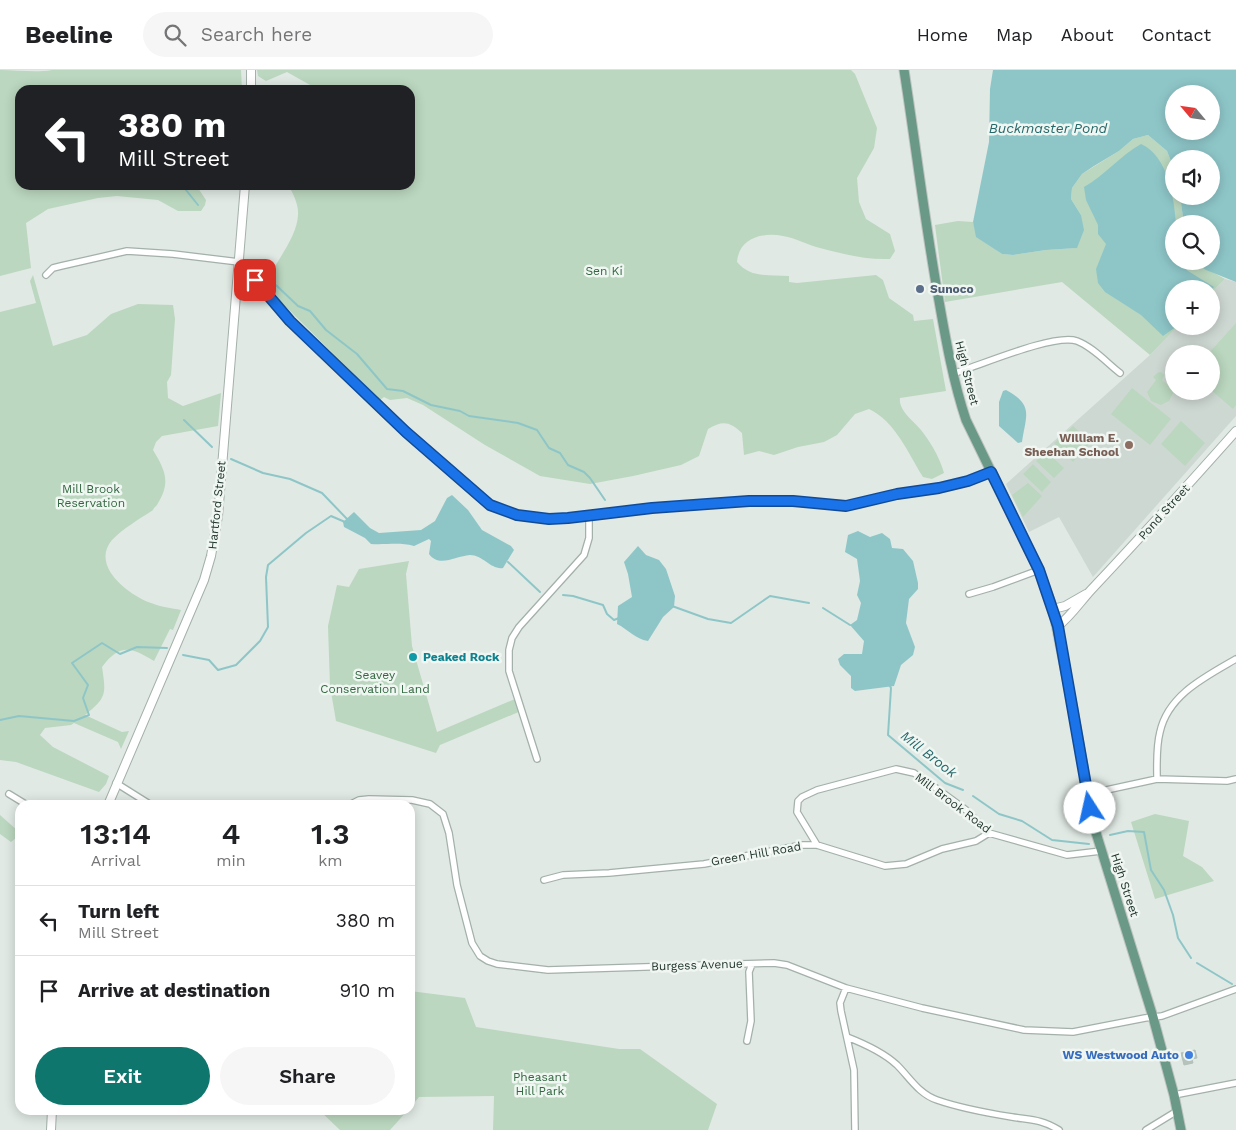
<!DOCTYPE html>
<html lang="en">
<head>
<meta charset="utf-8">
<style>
	:root { --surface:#fff; --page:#f6f6f6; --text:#202124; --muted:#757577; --line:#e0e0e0; --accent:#0f766e }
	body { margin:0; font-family:"Work Sans",sans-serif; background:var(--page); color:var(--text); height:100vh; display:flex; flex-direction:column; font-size:19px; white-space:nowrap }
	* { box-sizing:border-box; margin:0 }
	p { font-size:16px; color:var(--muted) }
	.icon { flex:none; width:28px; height:28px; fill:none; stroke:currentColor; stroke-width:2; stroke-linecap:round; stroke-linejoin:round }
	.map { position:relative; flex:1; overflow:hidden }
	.sheet { position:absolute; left:15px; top:730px; width:400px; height:315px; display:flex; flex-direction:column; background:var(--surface); border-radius:15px; box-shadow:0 2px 12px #0003 }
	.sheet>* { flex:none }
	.banner { position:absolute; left:15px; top:15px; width:400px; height:105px; border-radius:15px; box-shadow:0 2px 12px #0003; background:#202124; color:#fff; overflow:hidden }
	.needle { width:32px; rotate:299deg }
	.fabs { position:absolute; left:1165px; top:15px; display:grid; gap:10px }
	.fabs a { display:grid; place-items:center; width:55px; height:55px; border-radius:50%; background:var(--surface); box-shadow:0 2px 12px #0003; font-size:25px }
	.pin { position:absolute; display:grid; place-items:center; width:42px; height:42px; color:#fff; margin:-21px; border-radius:10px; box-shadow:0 2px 8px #0006 }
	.me { position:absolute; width:55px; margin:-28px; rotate:350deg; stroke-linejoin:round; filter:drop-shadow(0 0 4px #0008) }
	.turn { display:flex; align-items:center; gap:18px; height:105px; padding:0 20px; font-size:22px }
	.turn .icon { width:65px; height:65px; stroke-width:2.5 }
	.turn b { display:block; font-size:35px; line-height:42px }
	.eta { display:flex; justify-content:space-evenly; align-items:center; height:85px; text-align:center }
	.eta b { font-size:30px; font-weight:600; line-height:35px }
	.primary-button { display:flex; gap:10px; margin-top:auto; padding:10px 20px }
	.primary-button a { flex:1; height:58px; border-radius:30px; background:var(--accent); color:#fff; font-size:20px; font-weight:600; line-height:58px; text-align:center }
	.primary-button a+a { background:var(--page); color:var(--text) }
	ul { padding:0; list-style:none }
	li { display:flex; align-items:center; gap:15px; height:70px; padding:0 20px; border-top:1px solid var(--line) }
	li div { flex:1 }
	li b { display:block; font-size:19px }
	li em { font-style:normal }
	header { display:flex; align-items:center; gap:30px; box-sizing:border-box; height:70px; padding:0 25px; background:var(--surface); border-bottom:1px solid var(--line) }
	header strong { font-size:24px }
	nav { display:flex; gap:28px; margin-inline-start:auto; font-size:18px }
	.search { width:350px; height:45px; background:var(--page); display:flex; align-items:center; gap:12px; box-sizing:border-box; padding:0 18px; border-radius:28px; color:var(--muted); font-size:19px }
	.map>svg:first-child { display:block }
	.built { fill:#ced8d2; fill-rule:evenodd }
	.green { fill:#bbd7bf }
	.water { fill:#8ec6c8; fill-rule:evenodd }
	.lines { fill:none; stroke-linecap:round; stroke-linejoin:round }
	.stream { stroke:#8ec6c8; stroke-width:2 }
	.building { fill:#b6c3bc; stroke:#b3c1ba }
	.minor-casing { stroke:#a4b0aa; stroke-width:8 }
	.tertiary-casing { stroke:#a4b0aa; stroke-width:10 }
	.primary-casing { stroke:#bdc3c1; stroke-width:11 }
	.minor { stroke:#fff; stroke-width:5.5 }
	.tertiary { stroke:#fff; stroke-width:8 }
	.primary { stroke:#6a9987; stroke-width:9 }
	.route-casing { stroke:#114b97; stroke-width:12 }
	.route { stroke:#1a73e8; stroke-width:9 }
	.service-dot { fill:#5c6f8a; stroke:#f0f6f2; stroke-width:2 }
	.education-dot { fill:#8d6e63; stroke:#f0f6f2; stroke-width:2 }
	.culture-dot { fill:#0f9aa8; stroke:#f0f6f2; stroke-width:2 }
	.shop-dot { fill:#3f7fe0; stroke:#f0f6f2; stroke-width:2 }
	.labels { text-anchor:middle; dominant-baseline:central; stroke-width:5; stroke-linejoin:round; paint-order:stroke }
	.park-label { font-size:12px; fill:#326841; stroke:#f0f6f2 }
	.service-label { font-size:12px; font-weight:bold; fill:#4e5e75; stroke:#f0f6f2; text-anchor:start }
	.street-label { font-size:12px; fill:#23372f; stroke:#f0f6f2 }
	.education-label { font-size:12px; font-weight:bold; fill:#785e54; stroke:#f0f6f2; text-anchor:end }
	.culture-label { font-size:12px; font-weight:bold; fill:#0d838f; stroke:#f0f6f2; text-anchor:start }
	.shop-label { font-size:12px; font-weight:bold; fill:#366cbe; stroke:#f0f6f2; text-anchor:end }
	.water-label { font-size:14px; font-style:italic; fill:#25686b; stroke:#f0f6f2 }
</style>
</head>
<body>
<header>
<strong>Beeline</strong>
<div class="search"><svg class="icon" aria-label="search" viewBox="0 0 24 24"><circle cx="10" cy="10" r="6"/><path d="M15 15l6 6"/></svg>Search here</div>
<nav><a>Home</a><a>Map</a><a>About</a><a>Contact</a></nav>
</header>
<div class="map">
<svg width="1236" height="1060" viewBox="0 0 1236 1060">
	<rect width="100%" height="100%" fill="#e0e9e4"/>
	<!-- built -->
	<path class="built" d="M1225 209 1236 212V346L1093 507 1059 447 1029 462 1006 414 1150 285 1178 256H1211V223ZM1174 284H1211V321H1174Z"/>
	<!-- green -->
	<path class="green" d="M0 0C17 0 36 3 52 0H241L242 20H20V115H196L206 130 205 135 201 141H178L158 130 117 126 98 128 48 139 26 153 31 198 0 206Z
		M257 0H851L855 4 877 58 874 78 857 108 859 132 866 149 890 164 895 181 890 189C866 190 843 184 820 178 808 175 796 168 783 166 762 162 739 168 737 192 750 208 769 205 789 206V212L797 213 876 205 883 210 889 228 913 245 914 251 933 249 946 321 900 328C898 342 917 353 924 364 933 376 940 389 944 403L932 409 923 407C908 383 895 351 869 339L855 344 837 365 824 372 798 377 774 385 759 381 744 385 742 363C730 352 723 350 708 359L699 386 681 395 633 406 590 414 540 406 485 375 423 335 407 328 390 330 384 327 380 330 279 230 268 209C277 190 297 167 298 145 299 135 293 123 288 115H410V20H319L287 2 266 11 258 6Z
		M1148 65 1167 81 1174 99V126H1180L1184 154H1174V191H1192L1225 209 1211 223V219H1174V256H1178L1150 285 1062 212 945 232 935 155 958 151 973 152 977 167 1002 184 1013 185 1046 180 1076 178 1081 145 1071 129 1072 118 1082 104 1119 81 1133 69Z
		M33 205 53 276 87 265 111 244 138 234 173 235 175 249 171 305 167 312 168 328 183 336 221 323 218 356 162 366 156 372 153 380C165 400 171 412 158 433 157 436 154 437 153 440 141 448 122 459 112 470 90 496 129 525 151 533 160 537 172 538 181 540L173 560 170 559 154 591C131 577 120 573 102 597 106 624 107 627 85 645L122 662 129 661 121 679 118 672 74 653 71 655 45 658 40 665 53 677 109 706 106 714 99 722 16 692 0 690V242L36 233 30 211Z
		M1236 253V335L1233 339 1211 320V284H1208Z
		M1161 302 1164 305 1162 310 1174 321 1169 331 1161 335 1151 331 1147 322 1156 310 1153 307 1157 303Z
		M1132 318 1171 349 1150 375 1111 344Z
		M1181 351 1205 373 1185 396 1161 374Z
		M1073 356 1091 372 1073 392 1054 373Z
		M1046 381 1064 398 1054 408 1036 391Z
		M1033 394 1051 412 1042 422 1023 404Z
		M1028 413 1042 426 1023 447 1012 425Z
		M409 491 406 504 412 576 437 662 515 629 521 641 440 675 436 683 336 651 330 616 328 556 337 515 349 517 359 499Z
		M1155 744 1189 751 1183 786 1202 797 1214 811 1155 829 1131 752Z
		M0 745 18 761 16 768 11 772 0 764Z
		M410 921 465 928 476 957 619 979H640L717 1034 708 1060H493L494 1026 419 1027 410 1038Z
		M319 1040H408L390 1060H340Z"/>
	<!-- water -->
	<path class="water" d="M993 0H1236V212L1206 200 1192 191H1211V154H1184L1180 126H1211V89H1174V99L1167 81 1148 65 1133 69 1119 81 1094 96 1082 104 1072 118 1071 129 1081 145 1084 160 1077 178 1046 180 1013 185 1002 184 976 167 973 152 989 72 990 19ZM1174 24H1211V61H1174Z
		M1141 74C1168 86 1174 127 1176 154H1174V191H1180L1188 201 1214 217 1211 220 1174 219V256H1177L1163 266 1141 245 1105 222 1098 213 1096 199 1106 174 1098 164V155L1086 130 1084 117C1105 105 1120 86 1141 74Z
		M1006 320C1034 335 1026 345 1022 372L1018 373 999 356V332L1003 321Z
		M452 425 468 440 482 460 511 476 514 480 503 498C491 500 483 485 470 485 456 486 439 498 429 484L431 471 429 469 414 476C399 472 387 475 371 474L365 468 344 457 343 452 354 442 370 458 379 463 421 460 435 451 447 428Z
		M858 461 870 467 882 463 890 469 892 478 903 479 913 491 918 513V519L909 529 906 553 915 577 913 585 901 595 894 616 855 621 851 618V606L840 595 838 589 844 584H862L864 571 850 555 857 550 861 533 857 525 860 511 857 489 845 482 848 465Z
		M638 476 646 485 659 490 666 499 675 526 674 537 663 547 648 571C635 569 629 560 617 554L618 536 632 527 628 504 624 492Z"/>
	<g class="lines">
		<!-- stream -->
		<path class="stream" d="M182 115 198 135
			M257 202 277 216 298 236 310 241 326 260 357 284 387 319 403 321 431 335 460 341 469 346 518 353 537 360 549 378 560 383 568 395 584 402 590 408 605 430
			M184 350 212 377
			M231 389 263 403 290 409 322 423 348 450
			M508 492 540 522
			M563 525 573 526 603 535 607 544 614 550 619 548
			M672 536 708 549 731 553 770 526 809 533
			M823 538 850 555
			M183 585 209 590 218 600 236 595 260 571 268 557 266 507 268 495 306 463 331 446 345 452
			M889 614 891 618 888 665 945 713 963 720
			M0 650 19 646 74 651 89 645 83 628 88 615 72 593 102 573 120 584 137 577 167 578
			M973 726 999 744 1022 751 1052 770 1089 774
			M1110 765 1128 761 1144 762 1151 800 1164 820 1173 845 1178 868 1191 888
			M1197 893 1232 914"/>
	</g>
	<!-- building -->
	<path class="building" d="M1195 980 1197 988 1192 989 1193 993 1184 995 1181 983Z"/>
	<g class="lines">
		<defs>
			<path id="minor" d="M46 205 53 198 61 196 127 181 173 184 239 192 290 251 405 363 490 435 517 445 549 449 568 448 652 438 749 431 808 432 846 436 897 424 939 419 968 411 991 402
				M952 304C979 296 1054 263 1077 271 1093 277 1107 293 1120 303
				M969 524 993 517 1039 500
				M537 689 509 601V580L512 568 519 557 584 485 589 468V444
				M1157 709C1157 694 1156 677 1160 662 1168 625 1205 607 1236 589
				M116 713 151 735
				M9 724 27 735
				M1088 724 1157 709 1227 711 1236 709
				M349 735 359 730 369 729 412 730 430 734 443 744 449 763 457 815 472 873 480 886 488 891 497 894 548 900 774 893 787 895 846 918 922 938 1024 960 1073 962 1145 948 1162 946 1236 919
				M817 775 797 742 798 731 802 727 817 720 896 699 914 703 936 718 966 740 989 763 1067 785 1101 781
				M544 810 563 805 609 803 704 794 802 775H817L885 796 906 794 942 779 976 771 989 763
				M846 918 840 933 841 941 854 1000 855 1060
				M847 967C865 974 883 982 897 995 910 1008 919 1024 937 1030 960 1038 987 1043 1012 1047 1031 1050 1041 1049 1059 1060
				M747 971 751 951 749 902 752 894
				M1174 1025 1236 1013
				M1146 1060 1177 1041"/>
			<path id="tertiary" d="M251 0V20
				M1053 539 1065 536 1086 524
				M1058 556C1071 546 1080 532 1091 520 1140 468 1188 415 1236 361
				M108 735 204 510 211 486 218 446 245 115
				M51 1060 52 1040"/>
			<path id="primary" d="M904 0C916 77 925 154 939 231 946 271 953 311 966 350L1039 500 1053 539 1072 634 1093 753 1153 947 1174 1025 1181 1060"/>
		</defs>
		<!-- minor casing -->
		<use href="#minor" class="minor-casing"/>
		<!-- tertiary casing -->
		<use href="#tertiary" class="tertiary-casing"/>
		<!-- primary casing -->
		<use href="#primary" class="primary-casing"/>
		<!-- minor -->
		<use href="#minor" class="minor"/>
		<!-- tertiary -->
		<use href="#tertiary" class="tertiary"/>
		<!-- primary -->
		<use href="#primary" class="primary"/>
	</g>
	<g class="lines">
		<defs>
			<path id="route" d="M255 210 290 251 406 362 490 435 517 445 549 449 568 448 652 438 749 431H793L846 436 897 424 939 418 968 411 991 402 1039 500 1058 556 1090 738"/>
		</defs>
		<!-- route casing -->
		<use href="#route" class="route-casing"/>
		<!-- route -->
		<use href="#route" class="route"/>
	</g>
	<!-- markers -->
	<circle class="service-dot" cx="920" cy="219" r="5"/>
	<circle class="education-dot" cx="1129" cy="375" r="5"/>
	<circle class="culture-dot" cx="413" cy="587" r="5"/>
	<circle class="shop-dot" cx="1189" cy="985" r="5"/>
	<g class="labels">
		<!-- park labels -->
		<g class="park-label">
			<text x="604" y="201">Sen Ki</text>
			<text x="91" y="419">Mill Brook<tspan x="91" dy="14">Reservation</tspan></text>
			<text x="375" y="605">Seavey<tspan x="375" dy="14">Conservation Land</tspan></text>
			<text x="540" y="1007">Pheasant<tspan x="540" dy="14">Hill Park</tspan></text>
		</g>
		<!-- service labels -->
		<g class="service-label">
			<text x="930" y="219">Sunoco</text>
		</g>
		<!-- street labels -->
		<g class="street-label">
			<text transform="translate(967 303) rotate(76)">High Street</text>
			<text transform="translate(217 435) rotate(-84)">Hartford Street</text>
			<text transform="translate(1164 442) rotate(-48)">Pond Street</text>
			<text transform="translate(953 733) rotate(37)">Mill Brook Road</text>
			<text transform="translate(756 784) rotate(-10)">Green Hill Road</text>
			<text transform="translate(1125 815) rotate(72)">High Street</text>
			<text transform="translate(697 895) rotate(-2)">Burgess Avenue</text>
		</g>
		<!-- education labels -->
		<g class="education-label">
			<text x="1119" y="368">William E.<tspan x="1119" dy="14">Sheehan School</tspan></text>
		</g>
		<!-- culture labels -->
		<g class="culture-label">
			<text x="423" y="587">Peaked Rock</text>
		</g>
		<!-- shop labels -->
		<g class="shop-label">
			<text x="1179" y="985">WS Westwood Auto</text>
		</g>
		<!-- water labels -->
		<g class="water-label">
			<text x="1048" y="58">Buckmaster Pond</text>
			<text transform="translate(929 684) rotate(38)">Mill Brook</text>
		</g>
	</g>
</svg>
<div class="fabs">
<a><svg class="needle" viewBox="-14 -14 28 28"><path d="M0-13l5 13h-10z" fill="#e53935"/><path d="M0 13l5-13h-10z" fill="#757577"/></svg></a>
<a><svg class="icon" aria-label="sound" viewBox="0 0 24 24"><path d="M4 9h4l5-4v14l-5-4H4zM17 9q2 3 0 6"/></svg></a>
<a><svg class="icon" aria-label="search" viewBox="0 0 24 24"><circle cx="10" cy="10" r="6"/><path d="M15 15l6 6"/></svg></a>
<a>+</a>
<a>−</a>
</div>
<div class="pin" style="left:255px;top:210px;background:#d93025"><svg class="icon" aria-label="arrive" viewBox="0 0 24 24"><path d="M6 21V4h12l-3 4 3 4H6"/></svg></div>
<svg class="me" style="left:1090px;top:738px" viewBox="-20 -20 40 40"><circle r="19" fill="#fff"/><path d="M0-13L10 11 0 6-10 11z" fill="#1a73e8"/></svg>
<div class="banner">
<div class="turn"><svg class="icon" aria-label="left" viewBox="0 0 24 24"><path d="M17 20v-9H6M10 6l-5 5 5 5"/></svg><div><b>380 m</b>Mill Street</div></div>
</div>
<section class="sheet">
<div class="eta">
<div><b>13:14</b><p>Arrival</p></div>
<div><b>4</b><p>min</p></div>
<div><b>1.3</b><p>km</p></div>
</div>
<ul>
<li><svg class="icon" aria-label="left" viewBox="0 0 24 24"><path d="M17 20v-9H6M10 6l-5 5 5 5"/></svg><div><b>Turn left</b><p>Mill Street</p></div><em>380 m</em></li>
<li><svg class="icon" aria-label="arrive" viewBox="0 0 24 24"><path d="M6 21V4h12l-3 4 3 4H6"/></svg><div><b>Arrive at destination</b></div><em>910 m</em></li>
</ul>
<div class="primary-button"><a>Exit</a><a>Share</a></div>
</section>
</div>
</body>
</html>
